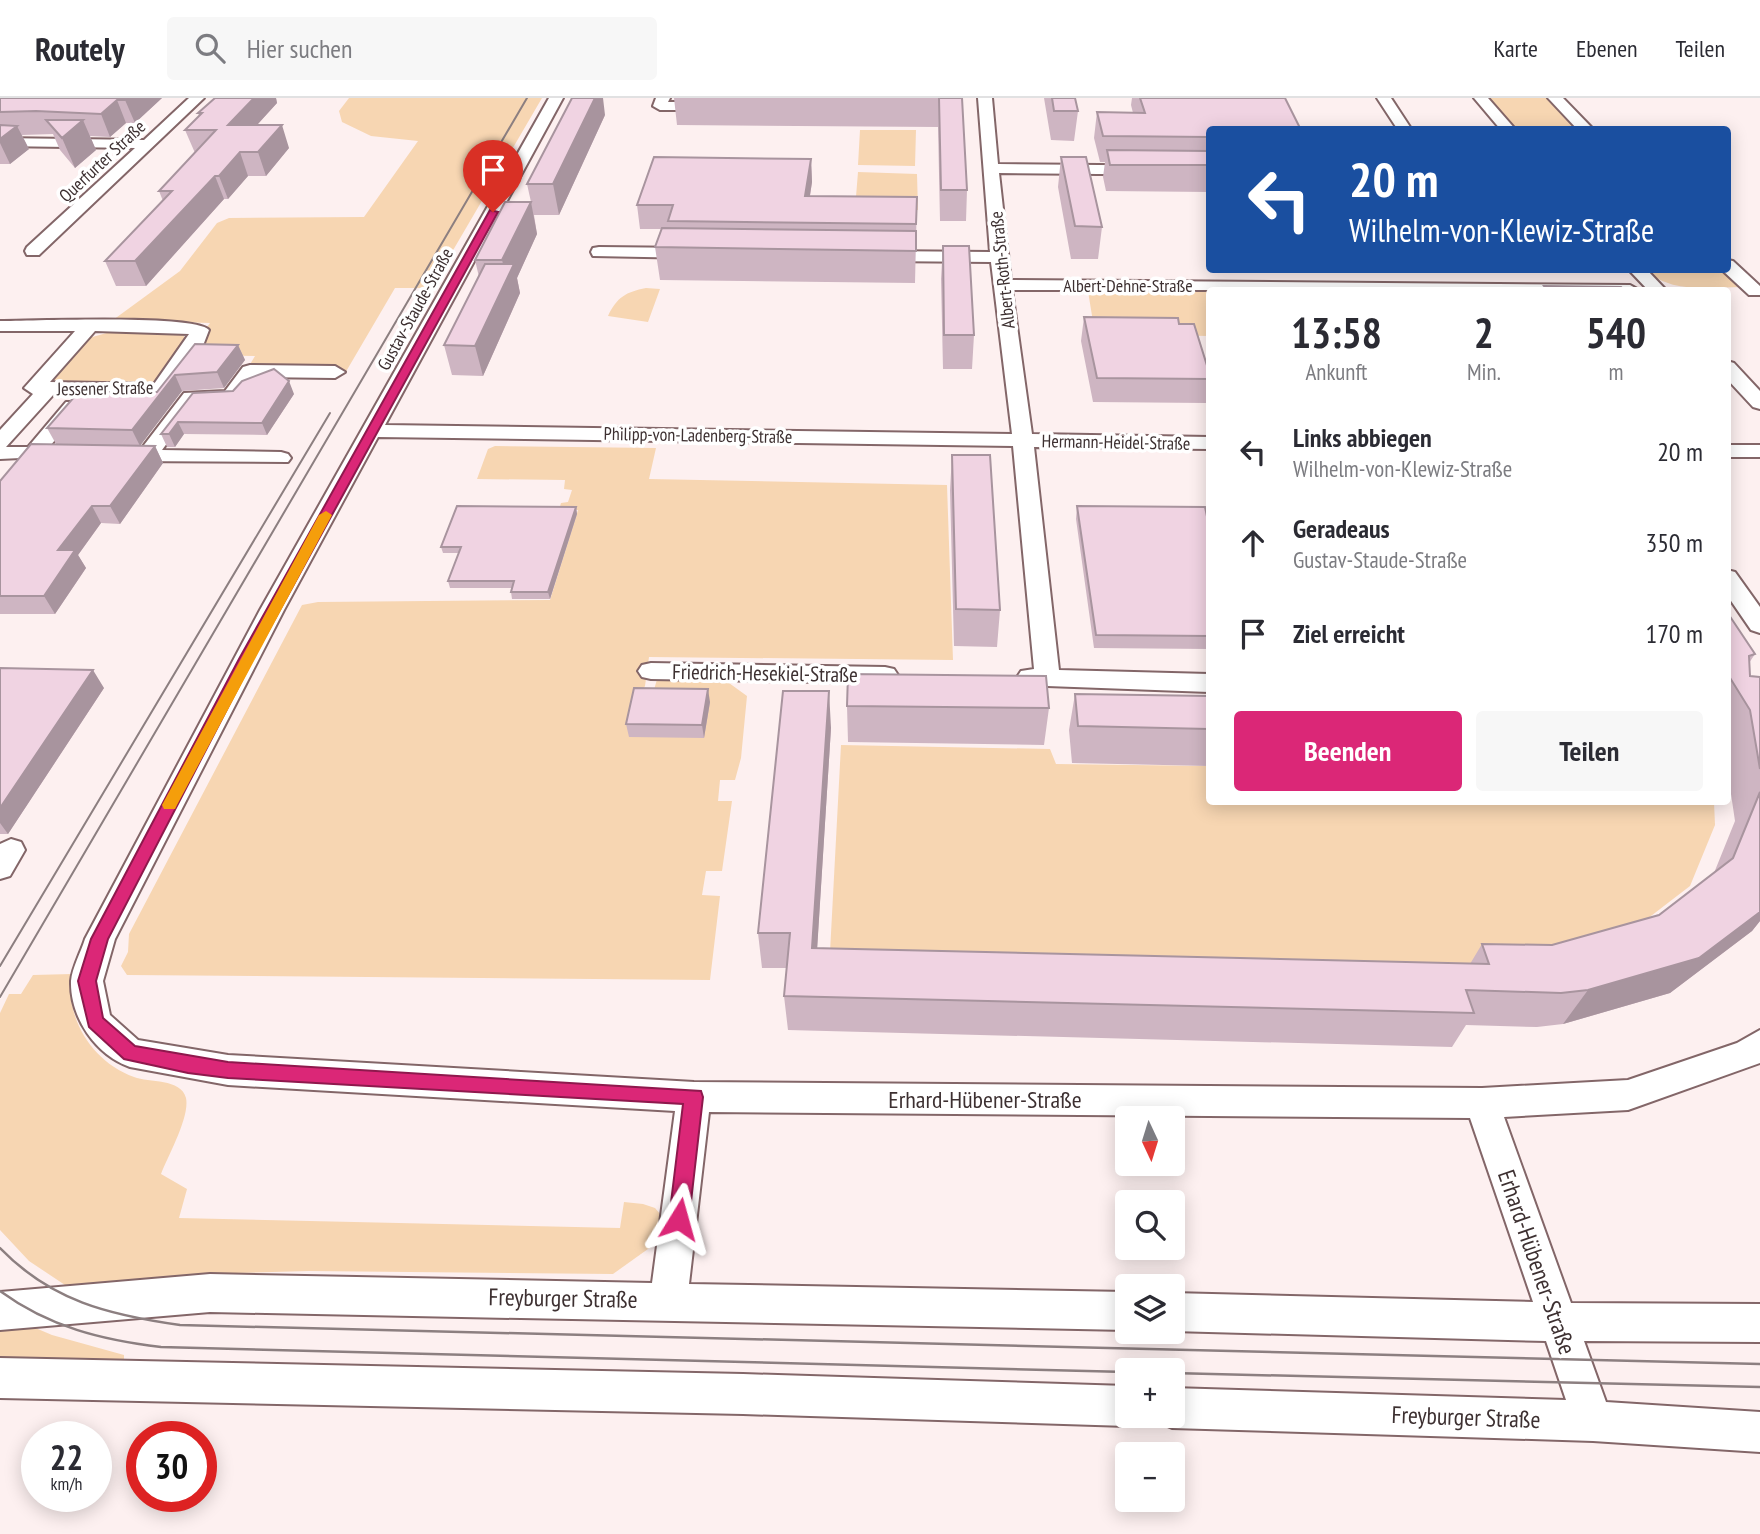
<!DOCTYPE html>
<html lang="de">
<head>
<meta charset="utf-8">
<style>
	:root { --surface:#fff; --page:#f7f7f7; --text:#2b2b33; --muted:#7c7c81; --line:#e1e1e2; --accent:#db2777 }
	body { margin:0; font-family:"PT Sans Narrow",sans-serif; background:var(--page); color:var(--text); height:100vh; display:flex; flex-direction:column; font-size:26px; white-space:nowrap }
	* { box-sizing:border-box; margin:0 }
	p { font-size:23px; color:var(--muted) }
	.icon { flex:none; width:38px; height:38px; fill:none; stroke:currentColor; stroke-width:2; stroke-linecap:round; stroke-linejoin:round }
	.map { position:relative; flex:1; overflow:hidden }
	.drawer { position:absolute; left:1206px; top:189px; width:525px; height:518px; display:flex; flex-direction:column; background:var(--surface); border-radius:7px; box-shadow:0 4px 18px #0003 }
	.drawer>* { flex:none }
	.hud { position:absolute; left:1206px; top:28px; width:525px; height:147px; border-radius:7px; box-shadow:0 4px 18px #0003; background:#1a4fa0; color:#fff; overflow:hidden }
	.needle { width:46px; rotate:176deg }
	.controls { position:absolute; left:1115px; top:1008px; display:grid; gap:14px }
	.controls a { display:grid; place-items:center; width:70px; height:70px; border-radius:7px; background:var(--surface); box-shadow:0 4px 18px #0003; font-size:35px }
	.speed { position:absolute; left:21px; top:1323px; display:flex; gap:14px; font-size:35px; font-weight:700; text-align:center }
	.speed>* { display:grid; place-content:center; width:91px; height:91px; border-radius:50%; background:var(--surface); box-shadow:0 4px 18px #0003; line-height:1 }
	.speed small { font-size:18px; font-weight:400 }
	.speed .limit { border:10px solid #d22; background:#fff; color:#111 }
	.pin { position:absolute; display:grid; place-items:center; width:60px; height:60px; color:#fff; margin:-72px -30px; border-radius:50% 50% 50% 0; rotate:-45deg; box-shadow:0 0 7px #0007 }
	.pin .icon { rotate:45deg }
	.me { position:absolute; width:77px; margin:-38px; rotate:8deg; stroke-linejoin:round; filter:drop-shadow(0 0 5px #0008) }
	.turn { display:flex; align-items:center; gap:24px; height:147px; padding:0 28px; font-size:32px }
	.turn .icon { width:91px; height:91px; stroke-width:2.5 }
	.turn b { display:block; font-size:49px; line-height:60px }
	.eta { display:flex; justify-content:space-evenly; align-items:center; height:119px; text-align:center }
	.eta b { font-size:42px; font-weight:800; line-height:49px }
	.action { display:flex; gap:14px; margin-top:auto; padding:14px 28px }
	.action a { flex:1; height:80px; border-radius:7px; background:var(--accent); color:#fff; font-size:28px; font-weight:800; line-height:80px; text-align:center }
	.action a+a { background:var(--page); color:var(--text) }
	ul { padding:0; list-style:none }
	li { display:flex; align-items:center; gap:21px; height:91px; padding:0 28px }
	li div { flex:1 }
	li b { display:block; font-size:26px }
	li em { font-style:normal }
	header { display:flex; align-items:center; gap:42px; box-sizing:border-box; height:98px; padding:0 35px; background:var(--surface); border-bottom:2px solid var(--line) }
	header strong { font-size:33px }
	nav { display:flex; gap:38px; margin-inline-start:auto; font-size:24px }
	.search { width:490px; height:63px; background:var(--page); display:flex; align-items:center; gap:18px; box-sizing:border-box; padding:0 24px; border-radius:7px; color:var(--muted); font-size:26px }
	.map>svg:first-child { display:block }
	.green { fill:#f7d6b2 }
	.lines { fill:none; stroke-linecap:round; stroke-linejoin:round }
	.minor-casing { stroke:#836668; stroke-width:4 }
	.minor { fill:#fff; fill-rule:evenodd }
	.tram-far1 { stroke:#8c7f80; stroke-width:2 }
	.tram { stroke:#8c7f80; stroke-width:2.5 }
	.wall { fill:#ceb5c2 }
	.shaded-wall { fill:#a8949e }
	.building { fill:#f0d3e2; stroke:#a8949e; stroke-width:2 }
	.route { fill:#db2777; stroke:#8e194d; stroke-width:2 }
	.slow { fill:#f59e0b }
	.labels { text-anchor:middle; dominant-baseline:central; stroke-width:7; stroke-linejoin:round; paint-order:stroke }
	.far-street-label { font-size:18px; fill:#3d3031; stroke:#fff }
	.street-label { font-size:21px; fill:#3d3031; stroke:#fff }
	.near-street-label { font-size:24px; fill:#3d3031; stroke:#fff }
</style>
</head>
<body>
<header>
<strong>Routely</strong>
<div class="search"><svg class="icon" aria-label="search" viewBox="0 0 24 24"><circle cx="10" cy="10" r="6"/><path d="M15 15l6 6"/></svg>Hier suchen</div>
<nav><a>Karte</a><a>Ebenen</a><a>Teilen</a></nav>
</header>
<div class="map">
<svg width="1760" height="1436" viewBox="0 0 1760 1436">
	<rect width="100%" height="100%" fill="#fdf0f0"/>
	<!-- green -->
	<path class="green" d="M349 0H542L431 190H395L344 277 243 278 255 258 187 257 210 225 113 222 180 173 217 125 229 120 364 119 418 43 371 38 342 24 339 13Z
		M1487 0H1548L1580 31H1517Z
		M860 32H916L915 68 858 67Z
		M858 74 917 76 918 112 855 111Z
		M1647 172H1723L1741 189C1710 189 1670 196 1647 172Z
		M1087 187 1318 192H1209V238L1095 236Z
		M646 190 660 191 648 224 608 218C617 199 626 194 646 190Z
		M117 232H171L183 236 187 245 159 282 148 287 62 288 54 284 52 279 82 242Z
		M495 348 656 350 649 381 947 387 953 562 649 559 645 588 637 603 651 602 658 578 729 585 747 598 741 660 735 682H720L718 703H732L722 773H706L702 797 720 798 710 882 127 877 121 868 128 854 129 836 302 507 318 504 550 502 578 412H559L561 405 568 404 572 392 564 391 565 382 477 381 488 351Z
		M841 647 1050 651 1056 666 1209 668V704H1714L1715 727 1690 788 1621 841 1470 870 829 873Z
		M72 876C64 919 92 964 134 979 149 985 181 980 186 1000 190 1019 168 1058 161 1076L187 1091 179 1120 620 1130 624 1104 643 1106 655 1110 661 1117V1136L655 1146 613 1176 309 1173 196 1176 65 1187 29 1163 0 1132V915L9 896H21L33 877Z
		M19 1223 52 1237 124 1257V1267L0 1266V1225Z"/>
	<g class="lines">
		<defs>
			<path id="minor" d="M189 0H204L39 157H27L25 153 27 149 135 50 0 48V40L144 42Z
				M549 0H563L385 327 1012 336 991 164 879 163 871 158 879 153 990 154 978 0H992L998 66 1209 68V77L999 75 1011 182 1630 187 1639 192H1012L1032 336 1209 339V351L1034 349 1059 572 1209 576V594L1047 588 1021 585 1017 579 1021 573 1034 571 1013 348 378 339 284 512 115 841 103 883 110 917 138 942 228 957 694 984 1482 990 1628 982 1737 945 1760 932V965L1628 1012 1504 1019 1571 1205 1760 1206V1244L1584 1243 1606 1304 1760 1314V1354L1593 1343 1172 1330 1158 1324 1155 1318H1172V1290L1566 1302 1546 1243 1172 1233V1195L1533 1204 1470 1020 709 1014 689 1186 1127 1194V1232L210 1214 0 1232V1194L210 1176 652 1185 675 1013 228 987 130 969C96 957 70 920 71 883 72 870 81 854 85 841L260 512Z
				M656 0H670L668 4H713L720 8 713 12H660L653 8Z
				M1377 0H1391L1412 32H1398Z
				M1474 0H1488L1516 32H1501Z
				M1548 0H1563L1594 32H1578Z
				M599 149 695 150 703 155 695 160 593 158 591 154 593 150Z
				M1727 162 1733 163 1760 188V197H1749L1722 172H1727Z
				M1629 172H1647L1666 192H1648Z
				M0 223C30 223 196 216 209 232L204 245 167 296H54L6 349H28L66 304H80L83 308 41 359 0 361V332L33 296 24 290 75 233H0ZM95 233 189 236 154 286 50 284Z
				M1727 263 1734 265 1760 293V311L1753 309 1727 281Z
				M250 267 335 268 345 274 335 280 255 279 238 303 197 305 162 352 281 354 288 356 291 360 288 364 122 363 115 361 112 357 115 353 141 351 184 295 225 293 243 269Z
				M1727 347H1760V359H1727Z
				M1727 472 1735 474 1760 509V535L1751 532 1727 497Z
				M651 565 885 569 894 571 898 577 894 583 885 585 651 581 642 579 638 573 642 567Z
				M11 741 21 744 25 752 10 778 0 781V746Z
				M0 1260 743 1276 1127 1288V1318H1143L1141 1322 1127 1328 743 1316 0 1300Z"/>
		</defs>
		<!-- minor casing -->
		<use href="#minor" class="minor-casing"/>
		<!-- minor -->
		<use href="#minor" class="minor"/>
		<!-- tram-far1 -->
		<path class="tram-far1" d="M0 868 330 315
			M0 899 527 0"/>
		<!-- tram -->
		<path class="tram" d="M0 1150C51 1203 109 1217 180 1227L1760 1266
			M0 1193C49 1229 102 1242 161 1249L1127 1274
			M1172 1275 1760 1289"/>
	</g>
	<!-- wall -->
	<path class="wall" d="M0 0H162L135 25H126L110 39 90 38 96 52 75 70 60 52 53 36 22 37 29 51 10 66H0Z
		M215 0H276L277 5 257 27 289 50 266 78H248L228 101H224L146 188H116L105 163 163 103 159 93 195 55 185 32 199 18 198 15Z
		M674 0H962L967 92 966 123H940L938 29 677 27Z
		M1044 0H1075L1078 13 1074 43 1051 42Z
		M1132 0H1285L1209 32V94L1106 93 1103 79 1105 64H1100L1094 40 1097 14 1133 15 1131 7Z
		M605 17 559 117H534L537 136 517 180 520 195 483 278 452 277 444 247 479 179 475 162 531 104 527 86Z
		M1061 59 1102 129 1098 161H1071L1058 89Z
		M811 61 812 84 810 98 917 99 915 185 660 182 655 149 661 131H640L637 107Z
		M943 148 974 237 972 271H943L941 181Z
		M1084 219 1179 226 1209 274V292L1206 305 1093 304 1081 243Z
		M195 246 238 247 245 262 224 290 182 293 140 347 155 348 163 365 120 426 101 425 78 457 86 470 55 516H0V383L56 346 47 330 157 294Z
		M193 295 294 296 267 337 184 336 175 349H167L161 336Z
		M952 357 1000 512 997 549 954 548 950 392Z
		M1077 408 1209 428V551L1094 550 1076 421Z
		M576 409 577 416 550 501H512L511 494 512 490H450L448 483 459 455H443L441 449Z
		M1727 514 1755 556 1749 565 1750 578 1760 579V823L1752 833 1670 895 1563 926 1537 929 1466 927 1452 949 788 932 784 898 787 870H762L758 835 831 630 817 851 1470 866 1482 846 1552 847 1659 817 1714 775 1735 723 1727 669Z
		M0 570 104 590 8 736H0Z
		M1075 596 1209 598V668L1072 665 1069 632Z
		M710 604 704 640 629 639 626 626Z
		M847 608 1049 610 1044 647 848 644Z"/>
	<!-- shaded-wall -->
	<path class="shaded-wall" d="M127 0H162L135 25 125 2Z
		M254 0H276L277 5 236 50 228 27Z
		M595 0H603L605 17 559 117 553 86Z
		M117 2 126 25 110 39 101 16Z
		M83 22 96 52 75 70 62 40Z
		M282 27 289 50 266 78 258 54Z
		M17 28 29 51 10 66 0 45V41Z
		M240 54 248 78 228 101 219 78Z
		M811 61 812 84 806 122 805 98Z
		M215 78 224 101 146 188 135 163Z
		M531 104 537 136 517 180 520 195 483 278 475 248 507 181 502 162Z
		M238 247 245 262 224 290 217 274Z
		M175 277 182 293 140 348 132 332Z
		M289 283 294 296 267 337 262 325Z
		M178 324 184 336 175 349 169 336Z
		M155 348 163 365 120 426 110 408Z
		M92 408 101 425 78 457 86 470 55 516 44 498 58 452Z
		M576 409 577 416 550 501 548 494Z
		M93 572 104 590 8 736 0 725V710Z
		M708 591 710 604 704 640 702 627Z
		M829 593 831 630 815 885 812 850Z
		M1760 814V823L1752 833 1670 895 1563 926 1588 892Z"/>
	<!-- building -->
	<path class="building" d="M0 0H127L125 2H117L101 16 36 13 0 14Z
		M215 0H254L228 27H282L258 54H240L219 78H215L135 163H105L172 93H159L216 32H185L202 15H198Z
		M572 0H595L553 86H527Z
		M939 0H962L967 92H941Z
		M1052 0H1075L1078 13H1054Z
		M1140 0H1285L1301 32H1209V39L1103 38 1097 14 1145 15Z
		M46 22H83L62 40Z
		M0 27 17 28 0 41Z
		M1107 52 1209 53V67H1110Z
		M654 59 811 61 805 98 917 99 916 126 668 123 673 107H637Z
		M1061 59H1086L1102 129 1075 128Z
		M505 104H531L502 162H475Z
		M662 130 916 133V153L655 149Z
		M943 148H969L974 237H944Z
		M485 166H514L475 248 444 247Z
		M1544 188 1621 189 1624 192H1547Z
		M1084 219 1178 220 1179 226H1194L1209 274V281L1097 280Z
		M195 246 238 247 217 274 175 277 132 332 47 330 75 298 106 297 109 294H157Z
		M274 271 289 283 262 325 178 324 169 336H161L193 295 233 293 242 283Z
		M31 346 155 348 110 408H92L58 452H75L44 498H0V383Z
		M952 357H990L1000 512 956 511Z
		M457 408 576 409 548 494H511L514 483H448L461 449H441Z
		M1077 408 1205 409 1209 428V538L1096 537Z
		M1727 514 1755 556 1749 558 1750 578 1760 579V671L1750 612 1727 575Z
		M0 570 93 572 0 710Z
		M848 576 1046 578 1049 610 847 608Z
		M634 590 708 591 702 627 626 626Z
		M783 593H829L812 850 1489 866 1482 846 1552 847 1659 817 1733 760 1760 694V814L1699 860 1588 892 1561 895 1466 892 1474 915 784 898 790 835H758Z
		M1075 596 1209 598V631L1078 628Z"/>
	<!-- route -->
	<path class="route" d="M490 112 498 114 253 561 108 841 96 883 103 920 135 948 228 964 701 993 703 999 689 1121 686 1127 679 1130 672 1127 669 1121 683 1006 228 980 188 975 124 961 89 929 78 883 91 841 239 561Z"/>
	<!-- slow -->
	<path class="slow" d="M326 413 332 417 177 707 175 711H164L162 707 319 417Z"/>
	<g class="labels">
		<!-- far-street labels -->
		<g class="far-street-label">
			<text transform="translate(102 63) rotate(-43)">Querfurter Straße</text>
			<text transform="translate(1002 172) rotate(-96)">Albert-Roth-Straße</text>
			<text x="1128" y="187">Albert-Dehne-Straße</text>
			<text transform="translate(415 211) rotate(-61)">Gustav-Staude-Straße</text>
			<text transform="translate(105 290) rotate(-1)">Jessener Straße</text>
			<text transform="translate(698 337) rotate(1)">Philipp-von-Ladenberg-Straße</text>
			<text transform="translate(1116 344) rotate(1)">Hermann-Heidel-Straße</text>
		</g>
		<!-- street labels -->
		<g class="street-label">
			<text transform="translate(765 575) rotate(1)">Friedrich-Hesekiel-Straße</text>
		</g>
		<!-- near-street labels -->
		<g class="near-street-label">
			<text x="985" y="1001">Erhard-Hübener-Straße</text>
			<text transform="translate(1537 1164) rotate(71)">Erhard-Hübener-Straße</text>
			<text transform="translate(563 1200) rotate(1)">Freyburger Straße</text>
			<text transform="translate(1466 1319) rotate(2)">Freyburger Straße</text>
		</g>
	</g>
</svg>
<div class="controls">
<a><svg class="needle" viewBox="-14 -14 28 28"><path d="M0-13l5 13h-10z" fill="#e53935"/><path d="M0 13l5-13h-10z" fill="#7c7c81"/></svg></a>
<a><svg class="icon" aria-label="search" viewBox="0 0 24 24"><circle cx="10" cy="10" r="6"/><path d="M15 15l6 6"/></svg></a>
<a><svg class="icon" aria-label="layers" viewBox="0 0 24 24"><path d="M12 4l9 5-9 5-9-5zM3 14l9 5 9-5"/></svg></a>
<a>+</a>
<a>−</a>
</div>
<div class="speed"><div>22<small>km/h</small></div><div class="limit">30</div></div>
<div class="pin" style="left:493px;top:114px;background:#d93025"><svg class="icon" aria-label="arrive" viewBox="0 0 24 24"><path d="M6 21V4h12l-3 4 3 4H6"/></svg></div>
<svg class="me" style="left:679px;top:1121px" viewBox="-20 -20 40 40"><path d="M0-17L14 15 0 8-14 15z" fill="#db2777" stroke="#fff" stroke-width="4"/></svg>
<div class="hud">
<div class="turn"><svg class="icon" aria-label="left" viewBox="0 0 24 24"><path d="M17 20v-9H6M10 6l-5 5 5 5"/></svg><div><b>20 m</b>Wilhelm-von-Klewiz-Straße</div></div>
</div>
<section class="drawer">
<div class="eta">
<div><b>13:58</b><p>Ankunft</p></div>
<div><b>2</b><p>Min.</p></div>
<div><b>540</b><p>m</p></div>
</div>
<ul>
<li><svg class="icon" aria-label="left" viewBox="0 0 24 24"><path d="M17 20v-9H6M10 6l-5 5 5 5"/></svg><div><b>Links abbiegen</b><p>Wilhelm-von-Klewiz-Straße</p></div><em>20 m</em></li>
<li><svg class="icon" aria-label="ahead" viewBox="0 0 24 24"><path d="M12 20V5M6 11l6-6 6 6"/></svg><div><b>Geradeaus</b><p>Gustav-Staude-Straße</p></div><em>350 m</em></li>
<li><svg class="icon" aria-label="arrive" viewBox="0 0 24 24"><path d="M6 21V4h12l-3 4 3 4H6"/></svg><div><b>Ziel erreicht</b></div><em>170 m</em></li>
</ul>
<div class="action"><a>Beenden</a><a>Teilen</a></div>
</section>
</div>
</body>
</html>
